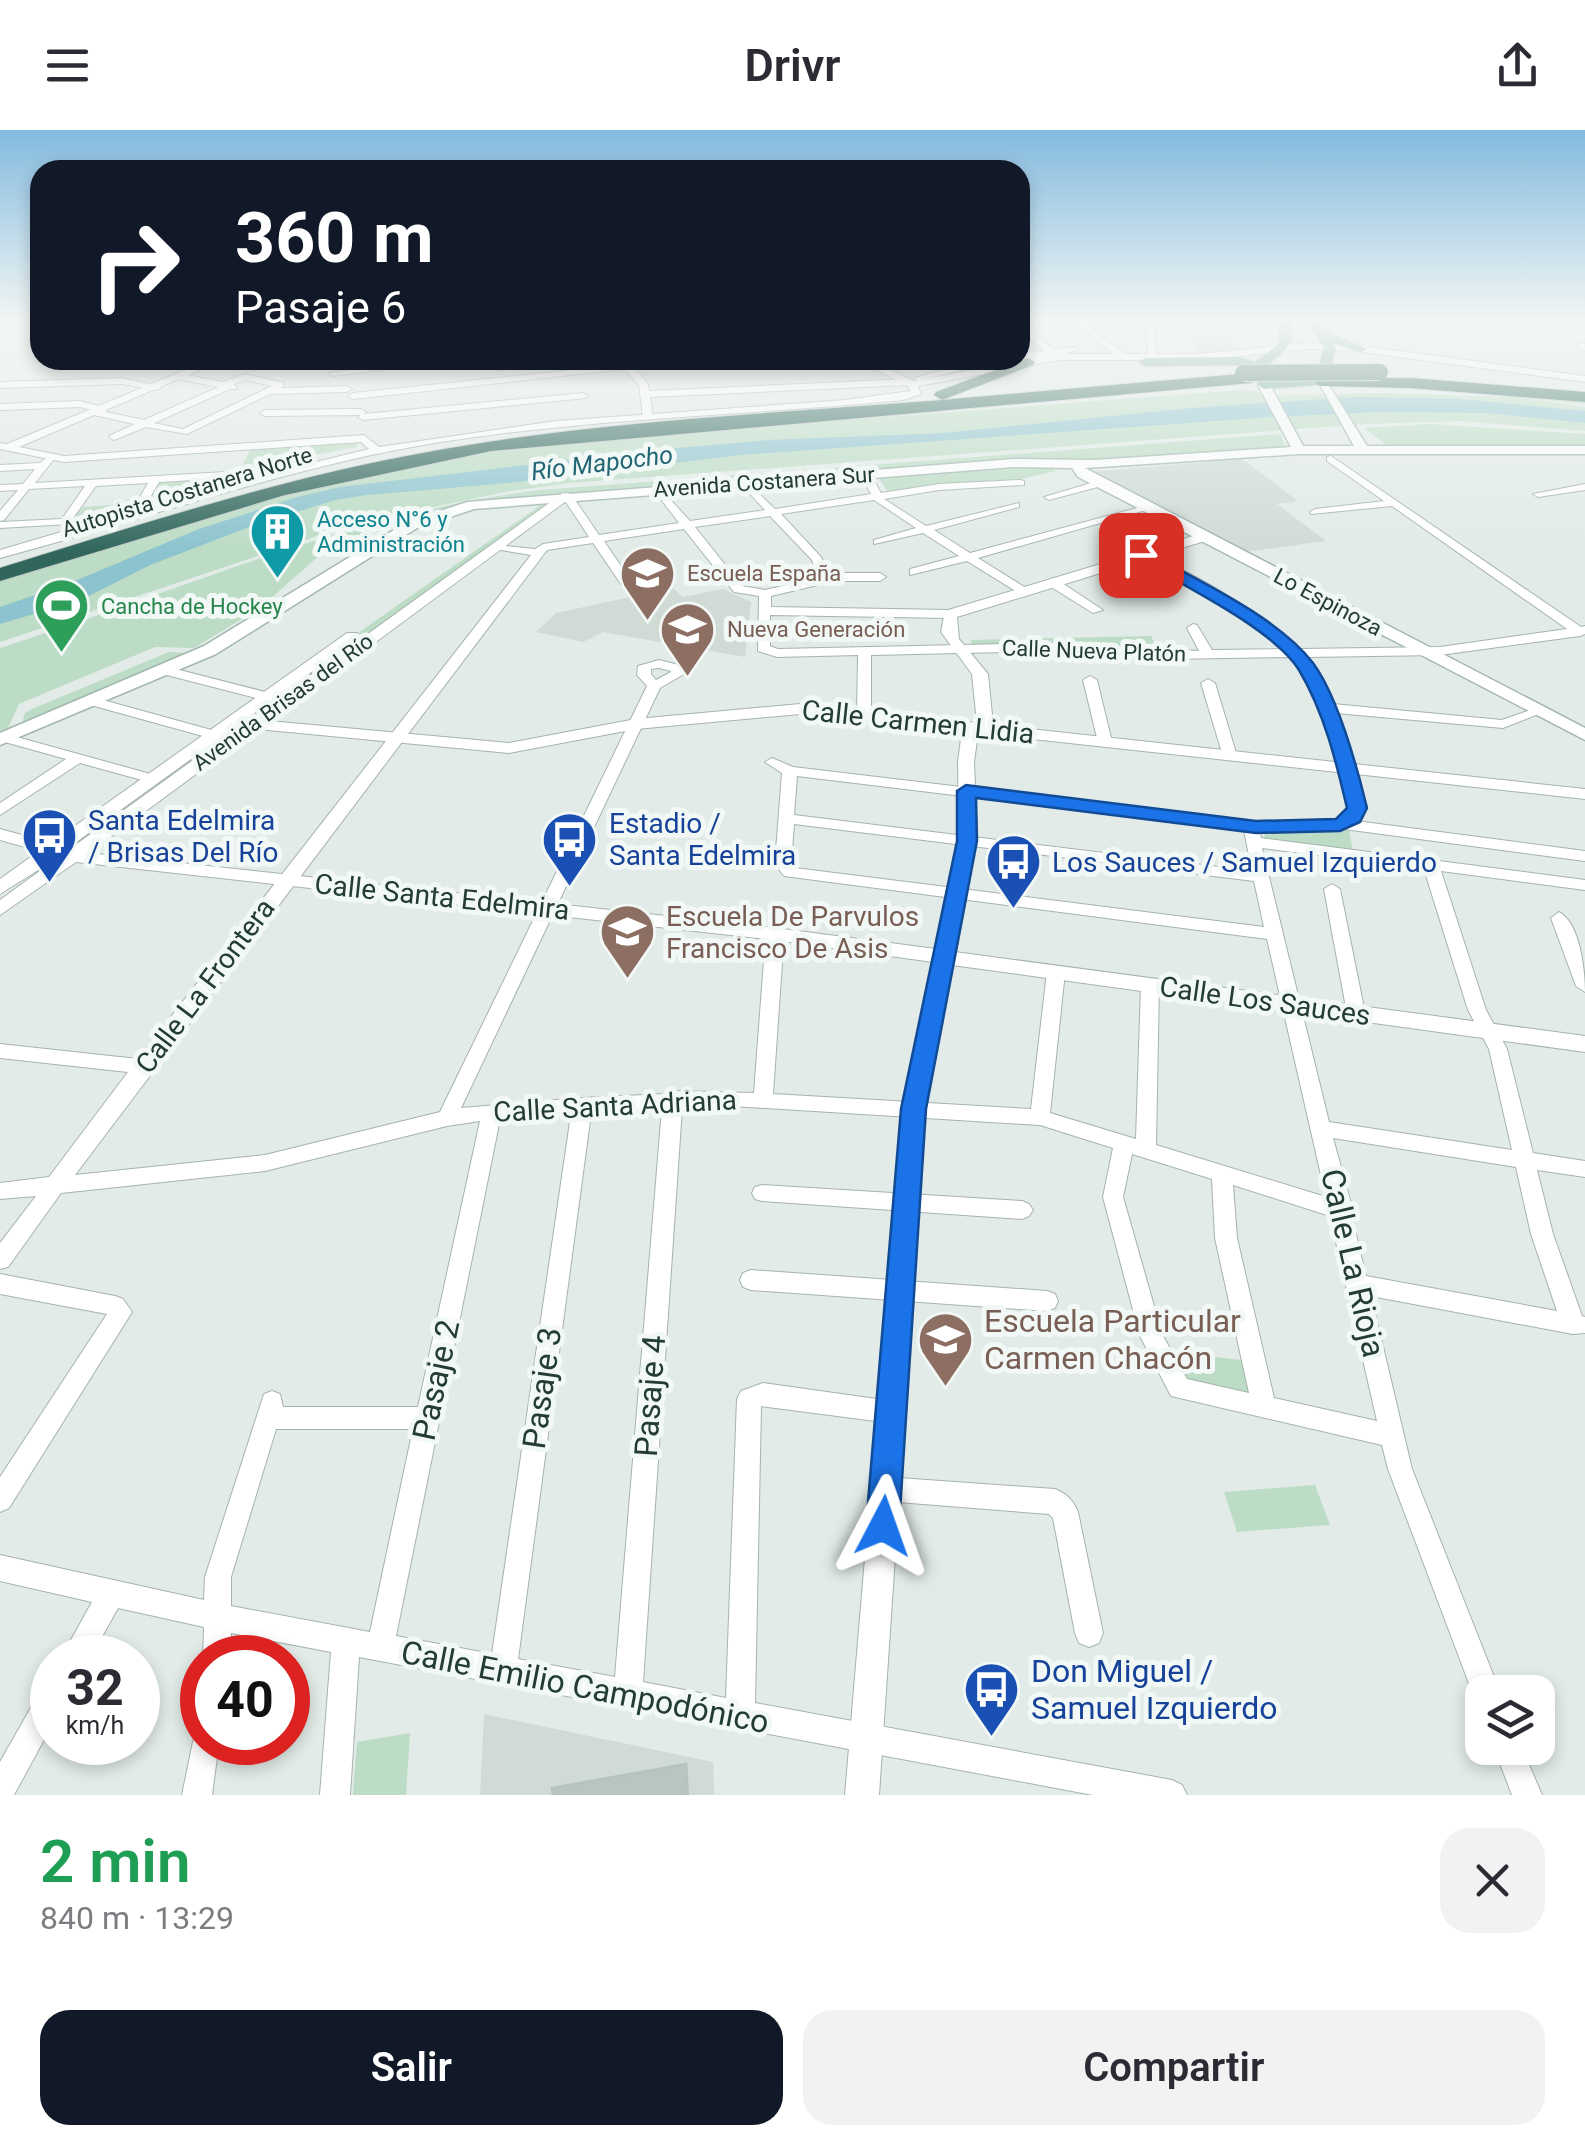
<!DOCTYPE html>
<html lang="es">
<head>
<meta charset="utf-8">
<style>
	:root { --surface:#fff; --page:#f2f2f3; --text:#2b2b33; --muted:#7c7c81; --accent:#111827 }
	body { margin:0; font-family:Roboto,sans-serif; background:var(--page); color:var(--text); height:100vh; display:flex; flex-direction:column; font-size:38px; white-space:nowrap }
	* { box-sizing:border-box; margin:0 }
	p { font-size:32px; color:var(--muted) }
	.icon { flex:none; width:55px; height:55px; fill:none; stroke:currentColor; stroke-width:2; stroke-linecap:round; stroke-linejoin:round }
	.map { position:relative; height:1665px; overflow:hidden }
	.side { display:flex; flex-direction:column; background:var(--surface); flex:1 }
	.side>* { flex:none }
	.hud { position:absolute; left:30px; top:30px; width:1000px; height:210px; border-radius:30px; box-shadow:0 5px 15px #0003; background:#111827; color:#fff; overflow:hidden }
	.buttons { position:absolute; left:1465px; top:1545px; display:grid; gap:20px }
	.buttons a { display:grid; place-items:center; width:90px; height:90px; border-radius:20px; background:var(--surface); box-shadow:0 5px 15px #0003; font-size:50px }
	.speed { position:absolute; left:30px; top:1505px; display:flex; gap:20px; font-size:50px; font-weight:700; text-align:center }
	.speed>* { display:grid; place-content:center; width:130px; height:130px; border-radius:50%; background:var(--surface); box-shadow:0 5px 15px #0003; line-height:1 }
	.speed small { font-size:25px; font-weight:400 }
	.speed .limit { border:15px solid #d22; background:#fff; color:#111 }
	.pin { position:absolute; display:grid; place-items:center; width:85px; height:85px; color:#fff; margin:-42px; border-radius:20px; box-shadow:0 5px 15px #0006 }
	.me { position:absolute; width:110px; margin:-55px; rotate:4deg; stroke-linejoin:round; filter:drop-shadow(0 0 8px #0008) }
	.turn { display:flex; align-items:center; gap:35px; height:210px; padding:0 40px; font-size:45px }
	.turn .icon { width:130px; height:130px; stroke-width:2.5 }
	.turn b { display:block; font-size:70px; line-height:85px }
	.round { display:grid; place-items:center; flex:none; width:105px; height:105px; border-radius:30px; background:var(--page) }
	.head { display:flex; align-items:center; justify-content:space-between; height:170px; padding:0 40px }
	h1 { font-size:60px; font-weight:600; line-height:75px; color:#1e9e55 }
	.button { display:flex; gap:20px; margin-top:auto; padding:20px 40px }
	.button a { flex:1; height:115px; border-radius:30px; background:var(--accent); color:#fff; font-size:40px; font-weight:600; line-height:115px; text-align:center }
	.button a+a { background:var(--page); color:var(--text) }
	header { display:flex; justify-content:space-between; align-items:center; height:130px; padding:0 40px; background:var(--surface); font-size:45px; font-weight:600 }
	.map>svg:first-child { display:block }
	.built { fill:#d0dbd6 }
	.green { fill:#bcdcc5 }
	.water { fill:#8cc3ce }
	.building { fill:#b7c6c0; stroke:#b5c5be; stroke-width:2.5 }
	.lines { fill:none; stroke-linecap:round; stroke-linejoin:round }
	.minor-casing { stroke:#a5b3ae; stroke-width:2 }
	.tertiary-casing { stroke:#a5b3ae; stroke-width:2 }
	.secondary-casing { stroke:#a1b7af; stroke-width:3 }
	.primary-casing { stroke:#c1c8c6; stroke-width:3 }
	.motorway-casing { stroke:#c1c8c6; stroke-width:2 }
	.minor { fill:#fff; fill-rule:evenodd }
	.tertiary { fill:#fff; fill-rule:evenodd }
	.secondary { fill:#fff; fill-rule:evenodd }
	.primary { fill:#689f91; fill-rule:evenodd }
	.motorway { fill:#30665c; fill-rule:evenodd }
	.motorway-bridge-casing { stroke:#c1c8c6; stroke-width:18; stroke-linecap:butt }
	.motorway-bridge { stroke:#30665c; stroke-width:16 }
	.route { fill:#1a73e8; stroke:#114b97; stroke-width:2.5 }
	.labels { text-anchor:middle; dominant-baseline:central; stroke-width:10; stroke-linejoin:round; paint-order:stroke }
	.far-street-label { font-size:22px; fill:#233c35; stroke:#f2f8f5 }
	.far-culture-label { font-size:22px; fill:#0d838f; stroke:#f2f8f5; text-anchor:start }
	.far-education-label { font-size:22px; fill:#785e54; stroke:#f2f8f5; text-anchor:start }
	.far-leisure-label { font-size:22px; fill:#27864d; stroke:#f2f8f5; text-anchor:start }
	.far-water-label { font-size:25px; font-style:italic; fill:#206675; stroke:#f2f8f5 }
	.street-label { font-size:28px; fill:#233c35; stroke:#f2f8f5 }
	.transit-label { font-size:28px; fill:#164399; stroke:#f2f8f5; text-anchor:start }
	.education-label { font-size:28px; fill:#785e54; stroke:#f2f8f5; text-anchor:start }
	.near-street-label { font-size:32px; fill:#233c35; stroke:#f2f8f5 }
	.near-education-label { font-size:32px; fill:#785e54; stroke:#f2f8f5; text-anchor:start }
	.near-transit-label { font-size:32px; fill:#164399; stroke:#f2f8f5; text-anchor:start }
</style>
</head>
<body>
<header><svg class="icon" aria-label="menu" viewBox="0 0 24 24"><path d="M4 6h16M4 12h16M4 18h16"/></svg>Drivr<svg class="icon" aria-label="share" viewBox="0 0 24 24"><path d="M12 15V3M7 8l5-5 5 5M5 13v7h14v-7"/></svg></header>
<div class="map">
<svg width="1585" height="1665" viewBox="0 0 1585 1665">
	<rect width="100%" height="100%" fill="#e2ebe7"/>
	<!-- built -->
	<path class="built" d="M1193 190H1229L1233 220 1197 224Z
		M1242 329 1298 371 1277 374 1326 411 1244 422 1090 342Z
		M673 458 683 467 723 459 751 472 745 527 603 502 583 512 536 502 556 483Z
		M484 1584 713 1632 714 1665H480Z"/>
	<!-- green -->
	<path class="green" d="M1348 253 1585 269V274L1530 269 1585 277V301L1462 291 1366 294 569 353 505 362 353 394 0 512V449C179 395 355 339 541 313L1242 260 1257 261 1261 266 1386 263 1508 267 1410 258 1336 257Z
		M1429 294 1585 304V317L1386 315 1364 298Z
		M1280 304 1286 317 1089 333H981L489 370 409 387 331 415 260 478 194 518 155 517 19 574 8 598 0 601V518C179 462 352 382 540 360Z
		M350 312 358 314 357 317 241 338 251 319Z
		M1049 337 1056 341 1017 350 887 361 878 347Z
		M258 343 116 384 73 387 83 377 110 375 140 366 150 350Z
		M548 370 554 371 262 580 243 591 234 590Z
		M1151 506 1157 519 1054 513 972 514 971 510Z
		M169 522 188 523 22 594 25 583 32 579Z
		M1349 700 1353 722 1265 711 1264 701Z
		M1168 1222 1242 1230 1253 1266 1187 1251Z
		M1315 1355 1330 1395 1237 1402 1224 1362Z
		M410 1603 406 1665H353L357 1612Z"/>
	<!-- water -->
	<path class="water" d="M1355 267 1460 269 1585 281V293L1488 283 1379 282 1272 287 741 325 508 353 367 365 335 370 252 396 150 435 81 470 0 494V477L70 453 199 399 297 367 340 357 665 319 769 310 943 303 1191 278Z"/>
	<!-- building -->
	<path class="building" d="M686 1634 688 1665H553L552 1658Z"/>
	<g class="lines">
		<defs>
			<path id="minor" d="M1073 190H1082L1124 224V228H1118Z
				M1119 190H1155V229L1148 227 1147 194Z
				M1020 192 1054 220 1074 217 1078 220 1054 227 1020 229V223L1045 221 1020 198Z
				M1578 213 1585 214V221L1578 217Z
				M426 230H454L333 246 329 243Z
				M492 230H500L503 240H497Z
				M543 230H551L552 232 548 235Z
				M618 230H626L629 234 692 230 634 238 648 254 649 261 908 249 913 252 908 255 650 267 653 287 648 290 643 287 639 255 625 239 353 269 348 266 353 263 621 235Z
				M983 230H998L918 251 914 248Z
				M181 244 223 252 245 244 284 253 282 258 347 256 352 259 347 262 270 264 187 304 146 297 114 310 109 307 111 305 135 294 94 285 95 281 80 277 0 280V274L80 271 106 278V282L144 290 219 257 178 249ZM246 250 272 256 183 299 154 293 230 259H237L234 254Z
				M122 248 162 257 157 260 122 254 0 258V252Z
				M583 263 588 266 586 268 363 290 358 287 360 285 265 286 260 283 265 280 361 279 366 282 364 284Z
				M50 325 55 328 35 353 279 339 284 342 279 345 159 352 141 383 136 386 131 383 148 353 96 356 73 388 116 386 122 389 120 391 0 398V392L62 389 85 356 29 359 4 390 0 391V381L18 360 0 361V355L23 354 35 339 0 341V335L40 333Z
				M1331 326 1581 497 1585 496V504L1580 506 1440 525 1306 527 1319 544 1333 574 1502 590 1539 577 1546 581 1503 598 1336 583 1359 645 1363 665V683L1356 691 1585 721V731L1344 699 1260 702 1261 708 1585 750V760L1441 741 1486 880 1507 919 1533 1023 1585 1031V1047L1537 1040 1553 1104 1582 1186 1585 1187V1203L1573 1204 1371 1166 1412 1339 1500 1562H1482V1575L1476 1572 1388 1339 1382 1315 1171 1266 1140 1206 1103 1067 1113 1018 1040 995 716 975 682 978 643 1552 726 1568 737 1269 741 1261 763 1253 891 1271 900 1274 903 1282 900 1290 891 1293 761 1276 755 1573 1172 1650 1182 1655 1187 1665H1093L359 1527 350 1665H320L331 1522 231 1503V1528H203L204 1497 118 1478 90 1528H61L92 1472 0 1451V1425L204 1470 205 1447 264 1264 272 1261 280 1264 283 1277H418L480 991 447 996 265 1041 61 1063 8 1137 0 1139V1113L36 1066 0 1069V1053L49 1047 128 942 0 928V914L138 929 531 425 495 419V415L535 419 543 414 589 407 562 366 567 363 571 364 599 405 679 393 653 359 658 356 690 391 765 380 740 353 745 350 775 379 871 364 860 344 865 341 869 342 881 363 939 354 1020 350 1024 351V355L939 360 884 369 926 396 1019 373V377L934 400 970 423 1148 375 1153 378 978 428 1026 458V464L1022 465 967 431 910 445V439L959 426 923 403 874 414V410L916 398 874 370 781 384 821 427 828 443H880L886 447 880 451H824L822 454 771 466V477L950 480 956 484 950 488 770 485V516L778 519 1050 513 1199 521 1187 498 1193 494 1197 495 1212 520 1285 519 1230 478 1137 427 1135 425 1141 422C1192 441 1260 482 1300 519L1440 517 1567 499 1392 376 1311 384 1310 382 1315 379 1384 371 1327 331V327ZM770 386 812 430 816 443 813 449 765 460 742 456 695 397ZM684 399 734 462 759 466 758 521 777 527 858 525 857 586 864 590 871 586V525L1050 521 1167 529 1293 527C1312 554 1354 644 1348 677 1347 684 1345 684 1340 689L1256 692 793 637 772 628 765 632 782 643 775 734 784 746 1267 809 1326 1067 1156 1015 1159 855 1150 849 1141 855 1136 1009 1050 983 1065 842 1056 836 1047 842 1031 979 773 964 784 804 775 798 766 804 754 963 673 961 666 964 582 968 461 978 660 558 684 544 683 536 659 530 638 536 637 545 647 556 440 982 265 1025 75 1045 547 420 593 413 621 454 625 455 631 451 604 411ZM659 538 671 541V542L656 550 651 544V539ZM797 646 1244 700 1252 741 794 685ZM794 694 1254 751 1264 797 795 738 791 733ZM1262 718 1424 739 1468 880 1489 919 1512 1020 1329 992ZM662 979 615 1547 518 1529 591 983ZM571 985 492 1524 396 1506 500 989ZM1333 1008 1516 1037 1531 1104 1557 1181 1366 1146 1351 1084 1353 1081ZM1132 1024 1212 1049 1215 1108 1249 1263 1187 1249 1162 1204 1123 1067ZM1233 1055 1330 1086 1377 1291 1274 1268 1237 1108ZM276 1299H413L370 1502 231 1476V1447Z
				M1101 350 1105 351V355L1049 370 1044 367Z
				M1585 354V360L1538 367 1533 364Z
				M1052 448 1056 449 1103 480 1093 483 1048 455 1046 452Z
				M164 536 269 563 271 566 264 570 159 543V537Z
				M1090 546 1097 550 1112 612 1110 615 1105 616 1098 612 1083 550Z
				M1208 549 1215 553 1237 626 1235 629H1225L1223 626 1201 553Z
				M92 567 215 601 217 604 210 608 87 574V568Z
				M6 604 154 645 156 648 149 652 80 633 0 685V673L66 629 1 611 0 606Z
				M1332 754 1340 759 1365 883 1362 888H1350L1347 883 1324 759Z
				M1559 782C1580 793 1585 840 1585 862L1576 856 1551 788Z
				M762 1055 1022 1071 1029 1074 1033 1080 1029 1086 1022 1089 762 1071 755 1069 752 1063 755 1057Z
				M751 1140 1047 1161 1055 1164 1058 1171 1055 1178 1047 1181 751 1160 743 1157 740 1150 743 1143Z
				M0 1144 115 1166 123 1169 132 1182 9 1378 0 1382V1347L107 1184 0 1164Z
				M885 1347 1055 1359C1067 1364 1073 1370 1078 1382L1103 1503 1099 1513 1089 1517 1079 1513 1075 1503 1053 1388 1049 1384 885 1371 876 1368 872 1359 876 1350Z
				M52 1554V1595L14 1665H0V1632L42 1558Z
				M202 1599V1612H219L212 1665H182L195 1602Z
				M1494 1618H1522L1542 1665H1512Z"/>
			<path id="tertiary" d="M1307 213 1354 215 1585 246V252L1354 221 1307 219 1199 230H1058L918 256 921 264 903 270C749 285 594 288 441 312 290 336 147 389 0 428V420L214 357 369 319 361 312 64 332 0 319V313L7 314 209 230H223L19 317 64 326 364 305 379 317 556 291 845 270 911 261 908 256 858 230H871L913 251 1058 224H1199Z
				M563 363 573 366 269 591 509 613 636 589 800 574 977 593 972 544 941 502 945 481 1203 403 1208 404V410L957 487 959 509 988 544 993 595 1585 659V669L978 603 974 632 977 704 955 822 1585 906V922L952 835 925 979 879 1665H845L903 979 933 832 775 810 76 732 0 785V770L59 727 0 764V749L39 721 0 710V699L51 713 347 503H357V509L68 718 70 719ZM800 584 962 601 958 632 959 704 936 819 775 798 89 723 257 599 509 623 636 599Z"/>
			<path id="secondary" d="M1317 249H1325L1367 316H1585V324H1299L1085 338 1585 598V610L1078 347 1072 338 1014 337 474 379 417 398 216 524 0 615V603L204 516 407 392 467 372 1014 329 1095 330 1291 317 1258 255 1264 252 1270 255 1303 316H1354Z"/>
			<path id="primary" d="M1279 190H1291C1297 217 1283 221 1265 237L1269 251 1316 248 1324 218 1307 190H1319L1326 202 1367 219 1361 223 1333 213 1336 218 1326 254 1264 259 1258 255 1252 238 1239 235 1145 236 1139 232 1145 228 1239 227 1256 232 1280 213Z"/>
			<path id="motorway" d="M1028 228 1035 232 1033 235 942 270 1251 243 1259 248 1251 253 491 321 285 365 0 451V438C139 395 279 349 423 323 594 291 769 284 942 270L934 265 936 262Z
				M1316 248H1411L1585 262V272L1411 258 1321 256 1316 254Z"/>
		</defs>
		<!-- minor casing -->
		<use href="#minor" class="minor-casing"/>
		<!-- tertiary casing -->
		<use href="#tertiary" class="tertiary-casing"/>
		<!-- secondary casing -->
		<use href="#secondary" class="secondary-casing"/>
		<!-- primary casing -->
		<use href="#primary" class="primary-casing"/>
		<!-- motorway casing -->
		<use href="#motorway" class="motorway-casing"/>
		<!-- minor -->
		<use href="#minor" class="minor"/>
		<!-- tertiary -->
		<use href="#tertiary" class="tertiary"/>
		<!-- secondary -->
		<use href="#secondary" class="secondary"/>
		<!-- primary -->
		<use href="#primary" class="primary"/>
		<!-- motorway -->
		<use href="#motorway" class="motorway"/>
		<defs>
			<path id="motorway-bridge" d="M1243 243 1380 242"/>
		</defs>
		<!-- motorway-bridge casing -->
		<use href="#motorway-bridge" class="motorway-bridge-casing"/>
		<!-- motorway-bridge -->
		<use href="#motorway-bridge" class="motorway-bridge"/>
	</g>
	<!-- sky -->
	<linearGradient id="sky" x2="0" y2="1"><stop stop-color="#83bade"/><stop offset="0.45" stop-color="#f2f6f4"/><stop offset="1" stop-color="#f2f6f4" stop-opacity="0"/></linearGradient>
	<rect width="1585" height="423" fill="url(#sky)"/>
	<!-- route -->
	<path class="route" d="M1136 422H1147C1197 450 1278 487 1313 533 1338 567 1357 637 1367 678L1360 692 1340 701 1256 703 976 668 977 711 926 979 899 1396 895 1408 883 1413 871 1408 866 1396 901 979 957 711V661L966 655 1256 691 1336 689 1347 678C1336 631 1324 582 1299 540 1274 499 1179 453 1136 428Z"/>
	<!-- icons -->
	<defs>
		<symbol id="building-pin" viewBox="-11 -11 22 30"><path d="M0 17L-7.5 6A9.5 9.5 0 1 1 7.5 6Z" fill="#0f9aa8" stroke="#f2f8f5"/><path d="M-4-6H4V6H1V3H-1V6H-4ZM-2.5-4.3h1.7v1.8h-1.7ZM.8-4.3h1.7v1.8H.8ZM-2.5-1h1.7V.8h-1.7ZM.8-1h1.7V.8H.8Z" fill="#fff"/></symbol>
		<symbol id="school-pin" viewBox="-11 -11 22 30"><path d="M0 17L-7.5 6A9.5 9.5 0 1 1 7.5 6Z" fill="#8d6e63" stroke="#f2f8f5"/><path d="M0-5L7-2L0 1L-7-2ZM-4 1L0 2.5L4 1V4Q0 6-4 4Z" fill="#fff"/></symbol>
		<symbol id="stadium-pin" viewBox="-11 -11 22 30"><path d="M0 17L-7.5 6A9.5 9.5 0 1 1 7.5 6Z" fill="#2e9e5b" stroke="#f2f8f5"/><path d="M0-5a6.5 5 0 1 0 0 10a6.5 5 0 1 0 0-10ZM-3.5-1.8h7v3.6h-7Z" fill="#fff"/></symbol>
		<symbol id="bus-pin" viewBox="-11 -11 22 30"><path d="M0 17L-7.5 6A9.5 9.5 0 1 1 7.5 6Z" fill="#1a4fb4" stroke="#f2f8f5"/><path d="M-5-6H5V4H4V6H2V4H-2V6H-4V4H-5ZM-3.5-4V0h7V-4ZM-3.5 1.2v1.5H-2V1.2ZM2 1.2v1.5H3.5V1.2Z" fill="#fff"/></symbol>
	</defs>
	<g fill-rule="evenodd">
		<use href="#building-pin" x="246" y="370" width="63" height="86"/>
		<use href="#school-pin" x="616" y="412" width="63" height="86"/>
		<use href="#stadium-pin" x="30" y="444" width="63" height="86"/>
		<use href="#school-pin" x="656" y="468" width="63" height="86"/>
		<use href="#bus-pin" x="18" y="674" width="63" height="86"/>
		<use href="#bus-pin" x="538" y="678" width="63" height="86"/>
		<use href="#bus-pin" x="982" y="700" width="63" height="86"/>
		<use href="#school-pin" x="596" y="770" width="63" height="86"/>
		<use href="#school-pin" x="914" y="1178" width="63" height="86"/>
		<use href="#bus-pin" x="960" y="1528" width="63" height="86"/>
	</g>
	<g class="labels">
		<!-- far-street labels -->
		<g class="far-street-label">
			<text transform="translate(764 352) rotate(-4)">Avenida Costanera Sur</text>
			<text transform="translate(187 362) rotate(-17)">Autopista Costanera Norte</text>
			<text transform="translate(1328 472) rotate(28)">Lo Espinoza</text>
			<text transform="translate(1094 521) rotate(2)">Calle Nueva Platón</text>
			<text transform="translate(283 572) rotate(-36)">Avenida Brisas del Río</text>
		</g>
		<!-- far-culture labels -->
		<g class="far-culture-label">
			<text x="317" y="389">Acceso N°6 y<tspan x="317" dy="25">Administración</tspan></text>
		</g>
		<!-- far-education labels -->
		<g class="far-education-label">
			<text x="687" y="443">Escuela España</text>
			<text x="727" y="499">Nueva Generación</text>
		</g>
		<!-- far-leisure labels -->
		<g class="far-leisure-label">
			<text x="101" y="476">Cancha de Hockey</text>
		</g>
		<!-- far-water labels -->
		<g class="far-water-label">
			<text transform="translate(602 333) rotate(-7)">Río Mapocho</text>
		</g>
		<!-- street labels -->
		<g class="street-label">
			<text transform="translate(918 592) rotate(6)">Calle Carmen Lidia</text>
			<text transform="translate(442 767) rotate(6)">Calle Santa Edelmira</text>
			<text transform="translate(205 856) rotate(-53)">Calle La Frontera</text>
			<text transform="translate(1265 871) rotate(8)">Calle Los Sauces</text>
			<text transform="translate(615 976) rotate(-3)">Calle Santa Adriana</text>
		</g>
		<!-- transit labels -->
		<g class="transit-label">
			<text x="88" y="690">Santa Edelmira<tspan x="88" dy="32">/ Brisas Del Río</tspan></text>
			<text x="609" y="693">Estadio /<tspan x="609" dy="32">Santa Edelmira</tspan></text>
			<text x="1052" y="732">Los Sauces / Samuel Izquierdo</text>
		</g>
		<!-- education labels -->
		<g class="education-label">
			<text x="666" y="786">Escuela De Parvulos<tspan x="666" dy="32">Francisco De Asis</tspan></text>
		</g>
		<!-- near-street labels -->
		<g class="near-street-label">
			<text transform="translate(1353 1133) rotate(77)">Calle La Rioja</text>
			<text transform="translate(436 1250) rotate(-78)">Pasaje 2</text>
			<text transform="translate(542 1258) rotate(-82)">Pasaje 3</text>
			<text transform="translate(650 1266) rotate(-86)">Pasaje 4</text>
			<text transform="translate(585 1557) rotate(11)">Calle Emilio Campodónico</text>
		</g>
		<!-- near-education labels -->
		<g class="near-education-label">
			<text x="984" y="1191">Escuela Particular<tspan x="984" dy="37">Carmen Chacón</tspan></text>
		</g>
		<!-- near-transit labels -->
		<g class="near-transit-label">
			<text x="1031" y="1541">Don Miguel /<tspan x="1031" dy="37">Samuel Izquierdo</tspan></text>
		</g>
	</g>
</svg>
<div class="buttons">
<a><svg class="icon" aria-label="layers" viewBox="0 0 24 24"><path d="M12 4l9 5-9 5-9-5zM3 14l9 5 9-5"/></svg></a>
</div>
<div class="speed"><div>32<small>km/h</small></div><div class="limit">40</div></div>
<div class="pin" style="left:1141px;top:425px;background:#d93025"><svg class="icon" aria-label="arrive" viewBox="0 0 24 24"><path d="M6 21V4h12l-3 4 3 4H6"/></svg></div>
<svg class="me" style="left:883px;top:1396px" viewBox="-20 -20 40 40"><path d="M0-17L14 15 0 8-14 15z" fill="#1a73e8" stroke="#fff" stroke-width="4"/></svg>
<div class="hud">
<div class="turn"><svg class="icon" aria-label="right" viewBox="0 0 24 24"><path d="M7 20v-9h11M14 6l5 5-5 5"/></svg><div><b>360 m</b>Pasaje 6</div></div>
</div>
</div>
<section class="side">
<div class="head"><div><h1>2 min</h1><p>840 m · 13:29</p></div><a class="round"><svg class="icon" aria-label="close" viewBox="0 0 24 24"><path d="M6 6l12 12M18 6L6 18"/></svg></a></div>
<div class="button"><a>Salir</a><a>Compartir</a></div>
</section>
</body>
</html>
